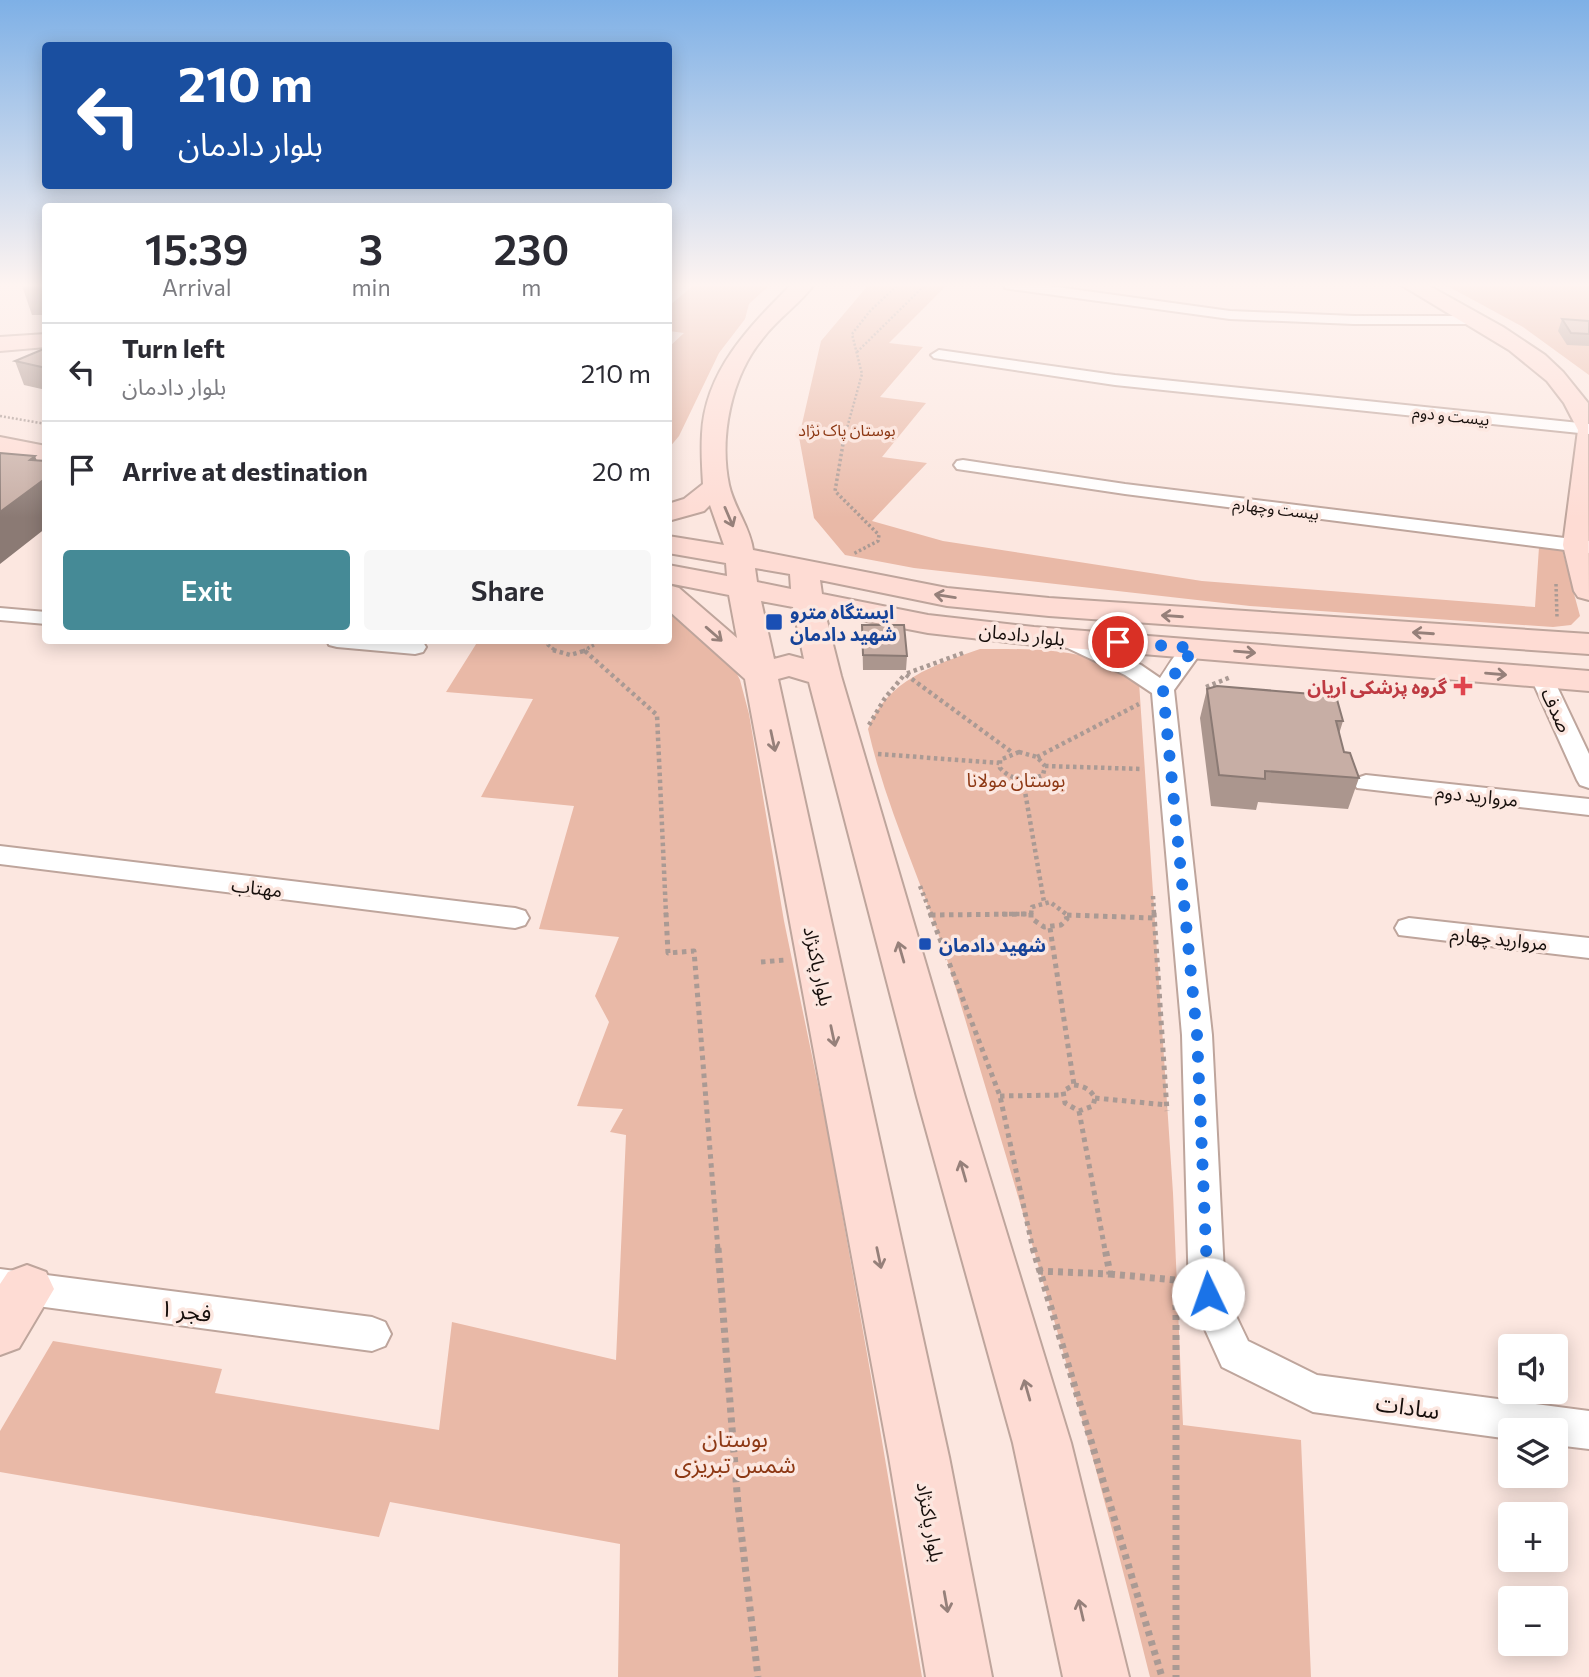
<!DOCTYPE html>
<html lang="en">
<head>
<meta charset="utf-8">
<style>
	:root { --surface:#fff; --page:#f7f7f7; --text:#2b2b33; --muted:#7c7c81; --line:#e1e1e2; --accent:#458a96 }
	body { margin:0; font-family:Commissioner,"Noto Sans Arabic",sans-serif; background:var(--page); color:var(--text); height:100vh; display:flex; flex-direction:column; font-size:26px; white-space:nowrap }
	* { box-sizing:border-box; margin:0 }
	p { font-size:23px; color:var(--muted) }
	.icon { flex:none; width:38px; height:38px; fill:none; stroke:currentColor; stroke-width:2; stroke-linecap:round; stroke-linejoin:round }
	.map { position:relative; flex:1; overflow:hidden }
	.side { position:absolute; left:42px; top:203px; width:630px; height:441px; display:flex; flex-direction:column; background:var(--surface); border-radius:7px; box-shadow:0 4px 18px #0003 }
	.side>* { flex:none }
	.banner { position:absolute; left:42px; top:42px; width:630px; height:147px; border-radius:7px; box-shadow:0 4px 18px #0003; background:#1a4fa0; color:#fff; overflow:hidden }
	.buttons { position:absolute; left:1498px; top:1334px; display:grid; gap:14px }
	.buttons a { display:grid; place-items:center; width:70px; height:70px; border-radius:7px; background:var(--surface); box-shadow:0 4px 18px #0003; font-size:35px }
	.pin { position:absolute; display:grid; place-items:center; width:60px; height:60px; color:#fff; margin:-30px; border:4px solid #fff; border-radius:50%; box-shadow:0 2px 7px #0007 }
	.me { position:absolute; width:77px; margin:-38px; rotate:357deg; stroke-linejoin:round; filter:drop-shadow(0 0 5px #0008) }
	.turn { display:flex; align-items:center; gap:24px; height:147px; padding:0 21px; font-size:32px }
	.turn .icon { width:91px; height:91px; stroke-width:2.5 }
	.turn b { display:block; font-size:49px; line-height:60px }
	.eta { display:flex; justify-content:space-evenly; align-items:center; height:119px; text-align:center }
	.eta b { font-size:42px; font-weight:600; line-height:49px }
	.primary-button { display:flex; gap:14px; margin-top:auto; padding:14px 21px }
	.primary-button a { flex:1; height:80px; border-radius:7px; background:var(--accent); color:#fff; font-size:28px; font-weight:600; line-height:80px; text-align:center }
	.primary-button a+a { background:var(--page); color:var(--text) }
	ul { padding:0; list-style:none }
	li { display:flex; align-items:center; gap:21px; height:98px; padding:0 21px; border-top:2px solid var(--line) }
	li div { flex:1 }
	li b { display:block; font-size:26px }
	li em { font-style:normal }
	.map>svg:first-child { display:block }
	.green { fill:#e9b9a7 }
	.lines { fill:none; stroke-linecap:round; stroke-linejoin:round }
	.street-casing { stroke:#bea59c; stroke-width:4 }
	.secondary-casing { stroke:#bea59c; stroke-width:4 }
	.path-far4 { stroke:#aa9a94; stroke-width:2.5; stroke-dasharray:2 2; stroke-linecap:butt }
	.path-far3 { stroke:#aa9a94; stroke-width:3.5; stroke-dasharray:2.5 2.5; stroke-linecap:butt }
	.path-far2 { stroke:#aa9a94; stroke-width:4.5; stroke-dasharray:3.5 3.5; stroke-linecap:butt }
	.path-far1 { stroke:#aa9a94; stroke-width:5; stroke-dasharray:4.5 4.5; stroke-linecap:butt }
	.path { stroke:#aa9a94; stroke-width:7; stroke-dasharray:5 5; stroke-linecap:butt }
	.street { fill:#fff; fill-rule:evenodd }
	.secondary { fill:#fedcd4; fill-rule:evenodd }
	.wall { fill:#ab968e }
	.shaded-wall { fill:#8b7a74 }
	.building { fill:#c7aea5; stroke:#8b7a74; stroke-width:2 }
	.oneway { stroke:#96807a }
	.route { stroke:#1a73e8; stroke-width:12; stroke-dasharray:0 21.6 }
	.transit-dot { fill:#1a4fb4; stroke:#fce7e0; stroke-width:2.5 }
	.health-dot { fill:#e0444e; stroke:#fce7e0; stroke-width:2.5 }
	.labels { text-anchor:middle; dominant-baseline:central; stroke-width:7; stroke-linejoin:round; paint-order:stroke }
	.far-street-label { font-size:16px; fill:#170f0c; stroke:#fce7e0 }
	.far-park-label { font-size:16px; fill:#8d3814; stroke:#fce7e0 }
	.transit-label { font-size:19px; font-weight:bold; fill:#164399; stroke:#fce7e0; text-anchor:start }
	.street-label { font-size:19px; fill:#170f0c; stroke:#fce7e0 }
	.health-label { font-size:19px; font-weight:bold; fill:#be3a42; stroke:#fce7e0; text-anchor:end }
	.park-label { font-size:19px; fill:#8d3814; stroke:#fce7e0 }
	.near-street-label { font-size:23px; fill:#170f0c; stroke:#fce7e0 }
	.near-park-label { font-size:23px; fill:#8d3814; stroke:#fce7e0 }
</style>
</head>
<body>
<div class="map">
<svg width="1589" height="1677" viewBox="0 0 1589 1677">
	<rect width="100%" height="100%" fill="#fce7e0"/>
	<!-- green -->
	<path class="green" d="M696 283H772L749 304 745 319 719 353 679 436 669 448V347L684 333 669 331V306Z
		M870 283H949L889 343 923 347 880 397 926 403 882 457 927 463 872 521 943 541 1202 581 1535 607 1539 547 1562 549 1580 616 1571 625 1553 627 1250 606 914 568 845 555 814 518 799 437 821 341Z
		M1442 283H1589V375L1523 327Z
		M669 601 729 658 740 680 749 714 784 921 827 1128 872 1382 922 1677H618L620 1544 390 1502 379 1537 0 1472V1431L53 1341 222 1369 215 1393 439 1430 452 1322 616 1360 626 1135 610 1132 623 1109 577 1106 609 1022 595 996 619 937 539 929 574 806 481 797 533 699 446 692 478 641 668 640Z
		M980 649C1020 649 1063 648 1101 661 1114 665 1127 675 1139 682L1173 1193 1183 1425 1301 1440 1311 1677H1150C1091 1439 1021 1204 950 969 925 888 887 812 868 729 887 680 934 665 980 649Z"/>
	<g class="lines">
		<defs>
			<path id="street" d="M1004 283H1028L1230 311 1354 316H1476L1483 320 1476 324H1354L1230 319 1010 289 1005 288Z
				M939 350 1115 375 1589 424V434L1115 385 934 358 931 355Z
				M963 460 1125 484 1589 541V553L1125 494 957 469 954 465 957 461Z
				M0 608 46 612V624L0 620Z
				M1067 633 1141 665 1160 678C1171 663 1182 637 1202 642L1205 647 1174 690 1212 1035 1225 1293 1248 1341 1317 1375 1589 1411V1449L1556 1445V1430H1510V1439L1313 1412 1222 1367 1189 1294 1182 1035 1152 693 1125 675 1059 644 1056 639 1059 634Z
				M327 640H415L423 642 426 647 423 652 415 654 337 647 329 645Z
				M1542 671 1550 673 1553 678 1589 754V788L1580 785 1577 780 1531 678 1534 673Z
				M1366 775 1589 799V815L1357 788 1354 783 1357 778Z
				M0 846 515 908 525 911 529 918 525 925 515 928 0 864Z
				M1409 918 1589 938V958L1399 935 1395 928 1399 921Z
				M0 1269 372 1317 385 1322 391 1334 385 1346 372 1351 0 1301Z"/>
			<path id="secondary" d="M793 283H815C800 304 778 318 763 338 731 376 719 437 729 485 734 508 750 527 753 550L947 588 1049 598 1589 634V654L1049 616 947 606 820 580 822 594 928 615 1034 627 1589 671V691L1034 645 928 633 825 613 841 676 965 1097 1071 1443 1129 1677H1063L1013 1443 917 1097 809 682 789 676 778 679 949 1457 992 1677H926L889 1457 745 679 668 610V585L679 588 737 638 729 595 668 583V565L727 576 726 563 668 553V536L724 545 710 505 704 511 668 521V504L684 499 703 484C702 467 701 451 702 434 705 370 751 325 793 283ZM755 568 790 574 791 589 757 582ZM761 601 793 607 804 659 789 655 774 659Z
				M1398 283H1424L1503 327 1545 355 1563 372 1588 403 1589 600 1578 597 1574 591 1563 545 1578 430 1564 403 1547 381 1509 350Z
				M46 334V347L0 351V337Z
				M0 437 46 446V462L0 453Z
				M27 1265 46 1272 54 1289 19 1348 0 1355V1284L8 1272Z"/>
		</defs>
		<!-- street casing -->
		<use href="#street" class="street-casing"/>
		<!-- secondary casing -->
		<use href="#secondary" class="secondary-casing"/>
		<!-- path-far4 -->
		<path class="path-far4" d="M857 352 927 283
			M0 416 46 424
			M842 446 862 374 852 334 870 311 900 283"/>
		<!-- path-far3 -->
		<path class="path-far3" d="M843 444 835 491 879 535 878 541 853 554
			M1556 584 1557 617
			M549 640 548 645 556 651
			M583 651 594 645 595 640"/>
		<!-- path-far2 -->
		<path class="path-far2" d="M553 650 570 655 587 650
			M585 651 657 715 666 914
			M963 653 905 674 1013 753
			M1206 687 1231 677
			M869 725 885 698 905 674
			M1019 752 1037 757 1045 766 1043 775C1027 782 1012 781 1000 768V760Z
			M878 754 999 763
			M1037 757 1139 704
			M1045 766 1143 769
			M1023 780 1044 902
			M920 886 931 914
			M1153 896 1154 914
			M1002 914H1030
			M1031 914 1032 907 1050 902 1066 914"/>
		<!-- path-far1 -->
		<path class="path-far1" d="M666 913 668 953 694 951 718 1250
			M930 913 1000 1096 1033 1250
			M1031 913V918L1044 927 1061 925 1067 919 1065 913
			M1154 913 1167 1111
			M931 915 1030 914
			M1067 915 1154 918
			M1050 928 1074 1085
			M761 962 785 960
			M1074 1085C1084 1086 1090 1089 1095 1098L1093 1106 1079 1111 1065 1103 1063 1091Z
			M1000 1096 1062 1095
			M1095 1098 1167 1105
			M1079 1111 1105 1250"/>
		<!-- path -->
		<path class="path" d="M718 1248 738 1505 758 1677
			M1033 1248 1162 1677
			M1038 1271 1110 1274 1105 1248
			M1110 1274 1175 1280
			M1176 1305V1677"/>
		<!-- street -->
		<use href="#street" class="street"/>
		<!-- secondary -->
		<use href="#secondary" class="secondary"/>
	</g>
	<!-- wall -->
	<path class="wall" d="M21 283H46V315H32Z
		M1562 319 1589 321V346L1567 345 1558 331Z
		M46 348V390L24 385 15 361Z
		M862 625 907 656 906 670H863Z
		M1207 689 1343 721 1339 734 1344 752 1359 778 1348 809 1258 802 1256 810 1211 806 1200 718Z"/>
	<!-- shaded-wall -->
	<path class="shaded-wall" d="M35 456 44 479 46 478V528L0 564V512L30 460Z"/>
	<!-- building -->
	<path class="building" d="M1562 319 1589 321V334L1571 333Z
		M46 348V368L15 361Z
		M0 453 35 456 30 460 46 461V478L0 512Z
		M862 625H904L907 656 863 655Z
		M1217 686 1336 696 1343 721H1336L1344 752 1350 753 1359 778 1265 771V779L1219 775 1207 689Z"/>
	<!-- one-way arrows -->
	<defs><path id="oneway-shaft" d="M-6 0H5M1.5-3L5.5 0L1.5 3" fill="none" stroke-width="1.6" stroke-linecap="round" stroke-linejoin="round" transform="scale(1.75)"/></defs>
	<g class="oneway">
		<use href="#oneway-shaft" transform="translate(729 517) rotate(67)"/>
		<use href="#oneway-shaft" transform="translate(945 596) rotate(-171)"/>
		<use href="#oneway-shaft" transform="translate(1172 616) rotate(-176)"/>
		<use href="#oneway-shaft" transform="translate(1423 633) rotate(-176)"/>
		<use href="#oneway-shaft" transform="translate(714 634) rotate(41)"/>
		<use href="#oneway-shaft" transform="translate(1245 652) rotate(5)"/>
		<use href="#oneway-shaft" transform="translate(1496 674) rotate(5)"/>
		<use href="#oneway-shaft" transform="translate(773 741) rotate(78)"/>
		<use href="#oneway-shaft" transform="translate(901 952) rotate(-106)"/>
		<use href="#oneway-shaft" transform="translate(833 1036) rotate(78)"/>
		<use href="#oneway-shaft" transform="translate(963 1171) rotate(-106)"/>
		<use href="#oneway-shaft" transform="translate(879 1258) rotate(78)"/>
		<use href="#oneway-shaft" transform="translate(1027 1390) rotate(-106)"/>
		<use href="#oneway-shaft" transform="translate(946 1602) rotate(80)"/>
		<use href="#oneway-shaft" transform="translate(1081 1610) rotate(-103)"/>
	</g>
	<!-- sky -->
	<linearGradient id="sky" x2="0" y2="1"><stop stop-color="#7eb0e6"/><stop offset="0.55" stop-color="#fef4f1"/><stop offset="1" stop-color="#fef4f1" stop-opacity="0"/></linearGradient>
	<rect width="1589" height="518" fill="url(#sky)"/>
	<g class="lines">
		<!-- route -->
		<path class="route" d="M1118 642 1194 648 1163 690 1197 1035 1208 1294"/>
	</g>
	<!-- markers -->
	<g class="transit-dot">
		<rect x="765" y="613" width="18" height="18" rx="3.5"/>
		<rect x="918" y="937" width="14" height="14" rx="3.5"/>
	</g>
	<path class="health-dot" d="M1459.5 675.5h7v7h7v7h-7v7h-7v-7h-7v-7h7z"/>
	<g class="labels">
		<!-- far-street labels -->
		<g class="far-street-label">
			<text transform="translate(1451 415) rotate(6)">بیست و دوم</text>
			<text transform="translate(1276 508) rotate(7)">بیست وچهارم</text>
		</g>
		<!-- far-park labels -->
		<g class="far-park-label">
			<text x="847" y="429">بوستان پاک نژاد</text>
		</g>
		<!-- transit labels -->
		<g class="transit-label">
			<text x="790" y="611">ایستگاه مترو<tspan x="790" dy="22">شهید دادمان</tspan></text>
			<text x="939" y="944">شهید دادمان</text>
		</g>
		<!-- street labels -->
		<g class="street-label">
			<text transform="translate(1022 634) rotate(6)">بلوار دادمان</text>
			<text transform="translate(1557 710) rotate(65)">صدف</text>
			<text transform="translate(1477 795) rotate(6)">مروارید دوم</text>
			<text transform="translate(257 887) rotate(7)">مهتاب</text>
			<text transform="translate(1499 938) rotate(6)">مروارید چهارم</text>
			<text transform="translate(819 966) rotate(78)">بلوار پاکنژاد</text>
			<text transform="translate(931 1522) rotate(80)">بلوار پاکنژاد</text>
		</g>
		<!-- health labels -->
		<g class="health-label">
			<text x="1447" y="686">گروه پزشکی آریان</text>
		</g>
		<!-- park labels -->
		<g class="park-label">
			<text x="1016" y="779">بوستان مولانا</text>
		</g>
		<!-- near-street labels -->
		<g class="near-street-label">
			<text transform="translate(186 1310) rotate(7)">فجر ۱</text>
			<text transform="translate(1408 1406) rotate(8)">سادات</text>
		</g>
		<!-- near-park labels -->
		<g class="near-park-label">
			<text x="735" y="1438">بوستان<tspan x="735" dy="26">شمس تبریزی</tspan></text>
		</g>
	</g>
</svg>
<div class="buttons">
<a><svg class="icon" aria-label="sound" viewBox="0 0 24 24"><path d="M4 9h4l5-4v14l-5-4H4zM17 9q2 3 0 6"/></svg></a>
<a><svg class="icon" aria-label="layers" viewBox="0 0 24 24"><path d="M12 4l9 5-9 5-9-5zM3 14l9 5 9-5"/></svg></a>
<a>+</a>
<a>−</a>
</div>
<div class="pin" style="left:1118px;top:642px;background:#d93025"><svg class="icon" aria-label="arrive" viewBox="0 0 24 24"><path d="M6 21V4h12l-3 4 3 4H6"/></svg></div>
<svg class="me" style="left:1208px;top:1294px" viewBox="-20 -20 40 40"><circle r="19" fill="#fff"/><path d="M0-13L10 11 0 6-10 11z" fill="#1a73e8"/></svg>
<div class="banner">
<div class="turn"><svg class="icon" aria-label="left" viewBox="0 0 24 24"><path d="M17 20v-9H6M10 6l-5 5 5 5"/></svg><div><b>210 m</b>بلوار دادمان</div></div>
</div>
<section class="side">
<div class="eta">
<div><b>15:39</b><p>Arrival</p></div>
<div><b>3</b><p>min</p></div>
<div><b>230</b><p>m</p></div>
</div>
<ul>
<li><svg class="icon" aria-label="left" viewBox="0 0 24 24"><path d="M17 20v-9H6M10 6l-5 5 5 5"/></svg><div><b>Turn left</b><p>بلوار دادمان</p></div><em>210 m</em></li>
<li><svg class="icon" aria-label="arrive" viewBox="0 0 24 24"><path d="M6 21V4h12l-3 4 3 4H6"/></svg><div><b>Arrive at destination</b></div><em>20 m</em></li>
</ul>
<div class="primary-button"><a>Exit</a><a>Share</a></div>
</section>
</div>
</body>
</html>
